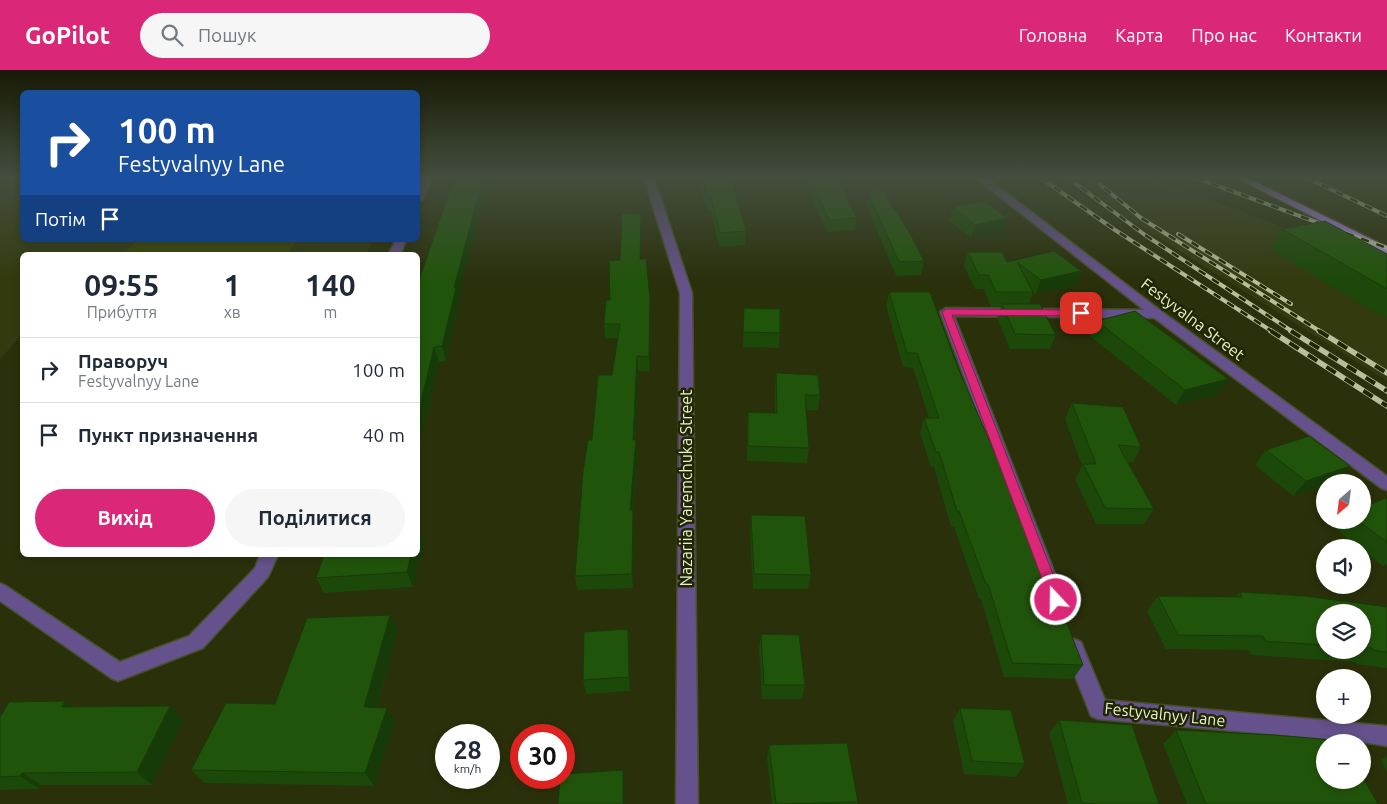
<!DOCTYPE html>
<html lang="uk">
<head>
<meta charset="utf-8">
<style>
	:root { --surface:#fff; --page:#f6f6f7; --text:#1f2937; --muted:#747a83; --line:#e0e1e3; --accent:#db2777 }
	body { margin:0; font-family:Ubuntu,sans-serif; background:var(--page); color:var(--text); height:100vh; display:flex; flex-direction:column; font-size:19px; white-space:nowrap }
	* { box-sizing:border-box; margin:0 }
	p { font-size:16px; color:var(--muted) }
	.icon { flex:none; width:28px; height:28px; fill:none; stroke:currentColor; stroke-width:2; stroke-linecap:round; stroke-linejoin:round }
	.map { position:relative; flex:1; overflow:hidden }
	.panel { position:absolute; left:20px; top:182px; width:400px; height:305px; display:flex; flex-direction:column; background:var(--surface); border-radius:8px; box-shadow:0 2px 8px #0003 }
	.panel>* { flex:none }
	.banner { position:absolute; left:20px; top:20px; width:400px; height:152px; border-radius:8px; box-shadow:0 2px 8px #0003; background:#1a4fa0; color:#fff; overflow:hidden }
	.needle { width:32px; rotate:208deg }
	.tools { position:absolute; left:1316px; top:404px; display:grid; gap:10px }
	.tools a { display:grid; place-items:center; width:55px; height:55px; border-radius:50%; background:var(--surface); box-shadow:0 2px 8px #0003; font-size:25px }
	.speed { position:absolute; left:435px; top:654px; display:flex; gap:10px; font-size:25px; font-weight:700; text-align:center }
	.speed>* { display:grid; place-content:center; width:65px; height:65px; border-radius:50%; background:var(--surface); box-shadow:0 2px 8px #0003; line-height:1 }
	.speed small { font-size:12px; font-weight:400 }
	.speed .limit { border:8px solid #d22; background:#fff; color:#111 }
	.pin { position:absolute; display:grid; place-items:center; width:42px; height:42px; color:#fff; margin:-21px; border-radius:10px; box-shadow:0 2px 8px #0006 }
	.me { position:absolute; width:55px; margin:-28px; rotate:339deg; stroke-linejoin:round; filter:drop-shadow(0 0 4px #0008) }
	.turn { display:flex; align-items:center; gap:18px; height:105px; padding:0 15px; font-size:22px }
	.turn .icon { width:65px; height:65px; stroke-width:2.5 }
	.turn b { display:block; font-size:35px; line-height:42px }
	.then { display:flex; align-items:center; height:48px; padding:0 15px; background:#0003; gap:10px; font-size:19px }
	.eta { display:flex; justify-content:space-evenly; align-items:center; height:85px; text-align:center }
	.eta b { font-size:30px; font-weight:700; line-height:35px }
	.button { display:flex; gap:10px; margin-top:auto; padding:10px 15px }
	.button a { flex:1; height:58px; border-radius:30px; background:var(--accent); color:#fff; font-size:20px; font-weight:700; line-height:58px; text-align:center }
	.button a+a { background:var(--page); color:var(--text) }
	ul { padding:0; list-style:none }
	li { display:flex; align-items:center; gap:15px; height:65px; padding:0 15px; border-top:1px solid var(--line) }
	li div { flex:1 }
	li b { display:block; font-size:19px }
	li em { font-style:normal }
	header { display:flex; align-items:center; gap:30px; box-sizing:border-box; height:70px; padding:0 25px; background:var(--accent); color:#fff }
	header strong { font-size:24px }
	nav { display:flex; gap:28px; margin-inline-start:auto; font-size:18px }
	.search { width:350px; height:45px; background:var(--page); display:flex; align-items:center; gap:12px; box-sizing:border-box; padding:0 18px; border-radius:28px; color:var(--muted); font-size:19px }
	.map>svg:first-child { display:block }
	.built { fill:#333a0f }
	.green { fill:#3b4404 }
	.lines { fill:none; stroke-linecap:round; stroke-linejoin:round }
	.minor-casing { stroke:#484f29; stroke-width:3 }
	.tertiary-casing { stroke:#484f29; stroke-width:3 }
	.trunk-casing { stroke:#484f29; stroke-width:3 }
	.minor { fill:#65518b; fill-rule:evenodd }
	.tertiary { fill:#65518b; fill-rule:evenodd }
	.trunk { fill:#a67cf0; fill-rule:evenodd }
	.rail-far1-casing { stroke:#b7bf9b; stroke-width:4 }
	.rail-casing { stroke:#b7bf9b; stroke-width:5.5 }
	.rail-far1 { stroke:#202601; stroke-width:2.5; stroke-dasharray:8; stroke-linecap:butt }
	.rail { stroke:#202601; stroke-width:4; stroke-dasharray:11; stroke-linecap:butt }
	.wall { fill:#1c4809; fill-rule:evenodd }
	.shaded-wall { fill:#173b08 }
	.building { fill:#21540b; stroke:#173b08 }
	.route { fill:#db2777; stroke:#8e194d }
	.labels { text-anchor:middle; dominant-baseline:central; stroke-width:5; stroke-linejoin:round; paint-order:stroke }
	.street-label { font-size:16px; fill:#e8f1cd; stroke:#202601 }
</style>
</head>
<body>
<header>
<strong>GoPilot</strong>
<div class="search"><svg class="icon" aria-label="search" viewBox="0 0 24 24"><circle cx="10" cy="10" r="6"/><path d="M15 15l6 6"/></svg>Пошук</div>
<nav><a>Головна</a><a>Карта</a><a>Про нас</a><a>Контакти</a></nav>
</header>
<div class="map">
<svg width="1387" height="734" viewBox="0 0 1387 734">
	<rect width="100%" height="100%" fill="#2a300a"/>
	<!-- built -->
	<path class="built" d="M0 108H22V170H137L122 185H22V264L0 290Z
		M1080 108H1151L1387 196V311L1116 141Z
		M297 170H373L366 185H287Z"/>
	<!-- green -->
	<path class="green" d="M137 170H297L287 185H122Z"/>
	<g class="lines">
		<defs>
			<path id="minor" d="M421 108H431L423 129 418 132V117Z
				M644 108H654L692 223 698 734H676L680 223Z
				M396 170H406L400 185H388Z
				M946 238 1157 240 1163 244 1157 248 954 246 1059 514 1056 519 1050 522 1044 519 1041 514 940 242Z
				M260 485H278L268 507 203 578 118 611 111 608 0 531V513L6 516 120 592 189 566 255 498Z
				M1074 569 1081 572 1105 630 1387 656V676L1362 672 1098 649 1091 646 1064 578 1067 572Z"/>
			<path id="tertiary" d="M976 108H987L1161 241 1387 406V420L1381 418 1153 247Z"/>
			<path id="trunk" d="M1236 108H1248L1387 177V184Z"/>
		</defs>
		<!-- minor casing -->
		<use href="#minor" class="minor-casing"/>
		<!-- tertiary casing -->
		<use href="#tertiary" class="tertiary-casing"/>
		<!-- trunk casing -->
		<use href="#trunk" class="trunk-casing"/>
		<!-- minor -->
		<use href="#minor" class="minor"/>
		<!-- tertiary -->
		<use href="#tertiary" class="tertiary"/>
		<!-- trunk -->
		<use href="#trunk" class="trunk"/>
		<defs>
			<path id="rail-far1" d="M1041 108 1115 160 1273 262
				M1068 108 1145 165 1293 262
				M1092 108 1141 148 1321 262
				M1196 108 1387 178
				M1307 108 1387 146
				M1178 164 1291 234"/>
			<path id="rail" d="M1271 261 1387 336
				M1291 261 1387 321
				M1319 261 1387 303"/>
		</defs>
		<!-- rail-far1 casing -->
		<use href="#rail-far1" class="rail-far1-casing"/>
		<!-- rail casing -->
		<use href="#rail" class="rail-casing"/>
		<!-- rail-far1 -->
		<use href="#rail-far1" class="rail-far1"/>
		<!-- rail -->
		<use href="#rail" class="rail"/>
	</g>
	<!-- wall -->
	<path class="wall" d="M698 108H731L746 161 745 175 719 177 711 140 707 141Z
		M803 108H837L857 148 855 160 827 162Z
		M488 114 458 228 459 232 446 291 439 292 427 345 418 379V213Z
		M869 124 924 191 921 205 896 206 867 137Z
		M953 137 1003 162 971 168 949 151Z
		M641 144 642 157 641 189 650 242V301H638L635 370H636L638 385 633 440 634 455 633 518 577 520 575 506 592 370 612 305 618 268 605 269 604 254 620 190Z
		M1282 159 1387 184V249L1270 179Z
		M968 182 1007 192 1081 201 1075 215 1036 224 1033 222 1029 234 1056 265 1050 279H1010L997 248 1001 237H991L984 219H975L964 196Z
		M889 222 958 298 1031 469 1083 595 1073 609 1004 607 981 529H979L954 457H951L934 397H931L920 363 924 348H929L913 298 903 297 886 236Z
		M744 238 780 263 779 278 743 277Z
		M1097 251 1218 324 1176 335 1090 266Z
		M776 303 820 325 818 340H806L809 378 807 393 747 391V357L748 342 775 343V318Z
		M1072 333 1141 377 1133 392H1127L1154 439 1144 454H1096L1075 409 1082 396 1065 349Z
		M1266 380 1337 411 1293 426 1255 395Z
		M1387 429V494L1383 496 1362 480V478H1359L1335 458 1342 450H1362Z
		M751 445 811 505 808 519H753L750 460Z
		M424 471 413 517 324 523 316 508Z
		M1240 522 1387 537V598L1356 594 1355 592 1251 585 1249 580 1166 579 1147 541 1158 526 1236 527ZM1325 542H1362V580H1325Z
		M390 545 398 559 377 638 395 651 374 716 205 713 191 700 275 634Z
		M628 559 629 573 630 621 586 624 583 610Z
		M761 564 805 615 802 629H762L759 579Z
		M170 636 184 650 152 715H41L39 719 0 720V647L72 637Z
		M960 638 1025 694 1016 707 964 704 953 651Z
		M1059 650 1159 734H1068L1049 663Z
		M1176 660 1378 734H1187L1163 674Z
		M769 675 858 732 857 734H772L767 688Z
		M1387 686V702L1381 690Z"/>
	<!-- shaded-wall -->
	<path class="shaded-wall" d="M483 108H491L488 114 458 228 459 232 446 291 442 276 454 218Z
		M641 144 642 157 641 203 640 189Z
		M1007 148 1003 162 971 168 975 155Z
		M1081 201 1075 215 1036 224 1041 210Z
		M650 228V301L649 287Z
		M434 277 439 292 427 345 418 379V345Z
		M637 286 638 301 635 385 633 370Z
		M1228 309 1218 324 1176 335 1185 320Z
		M636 370 638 385 631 455 630 440Z
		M1350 396 1337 411 1332 412H1325V415L1293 426 1306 411Z
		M633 440 634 455 633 518 632 504Z
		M418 455 424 471 413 517 407 502 411 485H418Z
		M390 545 398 559 373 651 364 637Z
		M628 559 629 573 630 621 629 607Z
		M65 631 82 645 62 637Z
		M170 636 184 650 152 715 137 702Z
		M387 638 395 651 374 716 365 703Z
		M623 700 625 713V734H623Z
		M22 703 41 715 39 719 20 706Z"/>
	<!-- building -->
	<path class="building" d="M454 108H483L454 218H456L442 276 434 277 418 345V213Z
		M702 108H731L746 161 720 163 711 127H707Z
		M810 108H837L857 148 829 150Z
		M881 118 912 167 924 191 899 192 869 124Z
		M984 131 1007 148 975 155 953 137Z
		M622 143 641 144 640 189H646L650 228 649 287 637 286 633 370H636L630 440H633L632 504 575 506 583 401 588 370H592L598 305H612L620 254H604L606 230H610L609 191 620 190Z
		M1325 151 1387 184V219L1282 159Z
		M1054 181 1081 201 1041 210 1017 192 1033 222H996L988 205H979L968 182H1002L1007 192Z
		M889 222H930L958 298 1003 402H1005L1031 469 1052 514 1083 595 1012 593 988 514H986L959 441H957L939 382H936L924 348H939L917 283H907Z
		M1002 234H1040L1056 265 1015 264Z
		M744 238 780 239V263L743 262Z
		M1135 241 1228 309 1185 320 1097 251Z
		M776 303 818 305 820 325H805L809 378 748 376V342L777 343Z
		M1072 333 1123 337 1141 377 1118 375 1154 439 1105 438 1083 394H1096Z
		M1309 366 1350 396 1306 411 1266 380Z
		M1386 428 1387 429V472L1357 450H1362V438Z
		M751 445 805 446 811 505 754 504Z
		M324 485H411L407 502 316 508Z
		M1240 522 1305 526 1387 537V582L1373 580 1372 578 1362 577V542H1325V575L1265 571 1263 566 1178 565 1158 526 1242 527Z
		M390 545 364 637 387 638 365 703 191 700 226 633 275 634 307 548Z
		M628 559 629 607 583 610 584 562Z
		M761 564 799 565 805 615H764Z
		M65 631 62 637 170 636 137 702 22 703 20 706 0 707V647L9 632Z
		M960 638 1011 640 1025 694 972 691Z
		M1059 650 1132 655 1159 734H1097L1082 733Z
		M1176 660 1274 665 1344 671 1345 672H1325V710H1362V706L1378 734H1206Z
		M847 673 858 732 776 734 769 675Z
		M623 700V734H558L560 708H564V704Z"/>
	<!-- sky -->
	<linearGradient id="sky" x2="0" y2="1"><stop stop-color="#171a06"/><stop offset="0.51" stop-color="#444e3e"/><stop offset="1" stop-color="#444e3e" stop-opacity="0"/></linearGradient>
	<rect width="1387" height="211" fill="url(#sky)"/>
	<!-- route -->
	<path class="route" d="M946 239 1081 240 1085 243 1081 246 952 245 1063 530 1061 535 1056 536 1052 535 1050 530 942 242Z"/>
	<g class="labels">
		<!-- street labels -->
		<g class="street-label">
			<text transform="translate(1193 249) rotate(37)">Festyvalna Street</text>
			<text transform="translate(686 418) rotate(-90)">Nazariia Yaremchuka Street</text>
			<text transform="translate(1165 644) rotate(6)">Festyvalnyy Lane</text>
		</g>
	</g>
</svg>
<div class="tools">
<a><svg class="needle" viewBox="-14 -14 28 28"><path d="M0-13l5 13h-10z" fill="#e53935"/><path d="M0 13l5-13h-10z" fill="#747a83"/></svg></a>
<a><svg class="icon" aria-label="sound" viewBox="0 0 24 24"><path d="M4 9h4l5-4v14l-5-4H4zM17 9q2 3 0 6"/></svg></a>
<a><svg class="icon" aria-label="layers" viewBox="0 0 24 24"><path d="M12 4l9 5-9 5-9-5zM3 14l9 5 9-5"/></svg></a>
<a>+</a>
<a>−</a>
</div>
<div class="speed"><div>28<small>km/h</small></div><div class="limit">30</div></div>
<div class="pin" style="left:1081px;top:243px;background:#d93025"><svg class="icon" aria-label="arrive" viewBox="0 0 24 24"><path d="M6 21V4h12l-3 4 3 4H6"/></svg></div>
<svg class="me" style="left:1056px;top:530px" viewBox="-20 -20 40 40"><circle r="17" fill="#db2777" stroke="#fff" stroke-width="3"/><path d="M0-11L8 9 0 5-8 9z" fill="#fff"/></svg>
<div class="banner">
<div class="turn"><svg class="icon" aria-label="right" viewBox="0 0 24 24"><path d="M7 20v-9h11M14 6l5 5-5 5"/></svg><div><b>100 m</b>Festyvalnyy Lane</div></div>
<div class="then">Потім<svg class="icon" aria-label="arrive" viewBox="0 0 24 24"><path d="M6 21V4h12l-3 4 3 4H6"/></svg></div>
</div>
<section class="panel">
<div class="eta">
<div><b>09:55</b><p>Прибуття</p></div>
<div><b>1</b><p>хв</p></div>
<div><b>140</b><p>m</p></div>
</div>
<ul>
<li><svg class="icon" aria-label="right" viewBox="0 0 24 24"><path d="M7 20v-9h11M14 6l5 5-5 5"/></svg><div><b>Праворуч</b><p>Festyvalnyy Lane</p></div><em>100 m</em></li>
<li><svg class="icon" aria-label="arrive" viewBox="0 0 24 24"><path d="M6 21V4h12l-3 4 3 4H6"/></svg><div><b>Пункт призначення</b></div><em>40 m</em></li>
</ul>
<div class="button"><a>Вихід</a><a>Поділитися</a></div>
</section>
</div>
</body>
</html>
